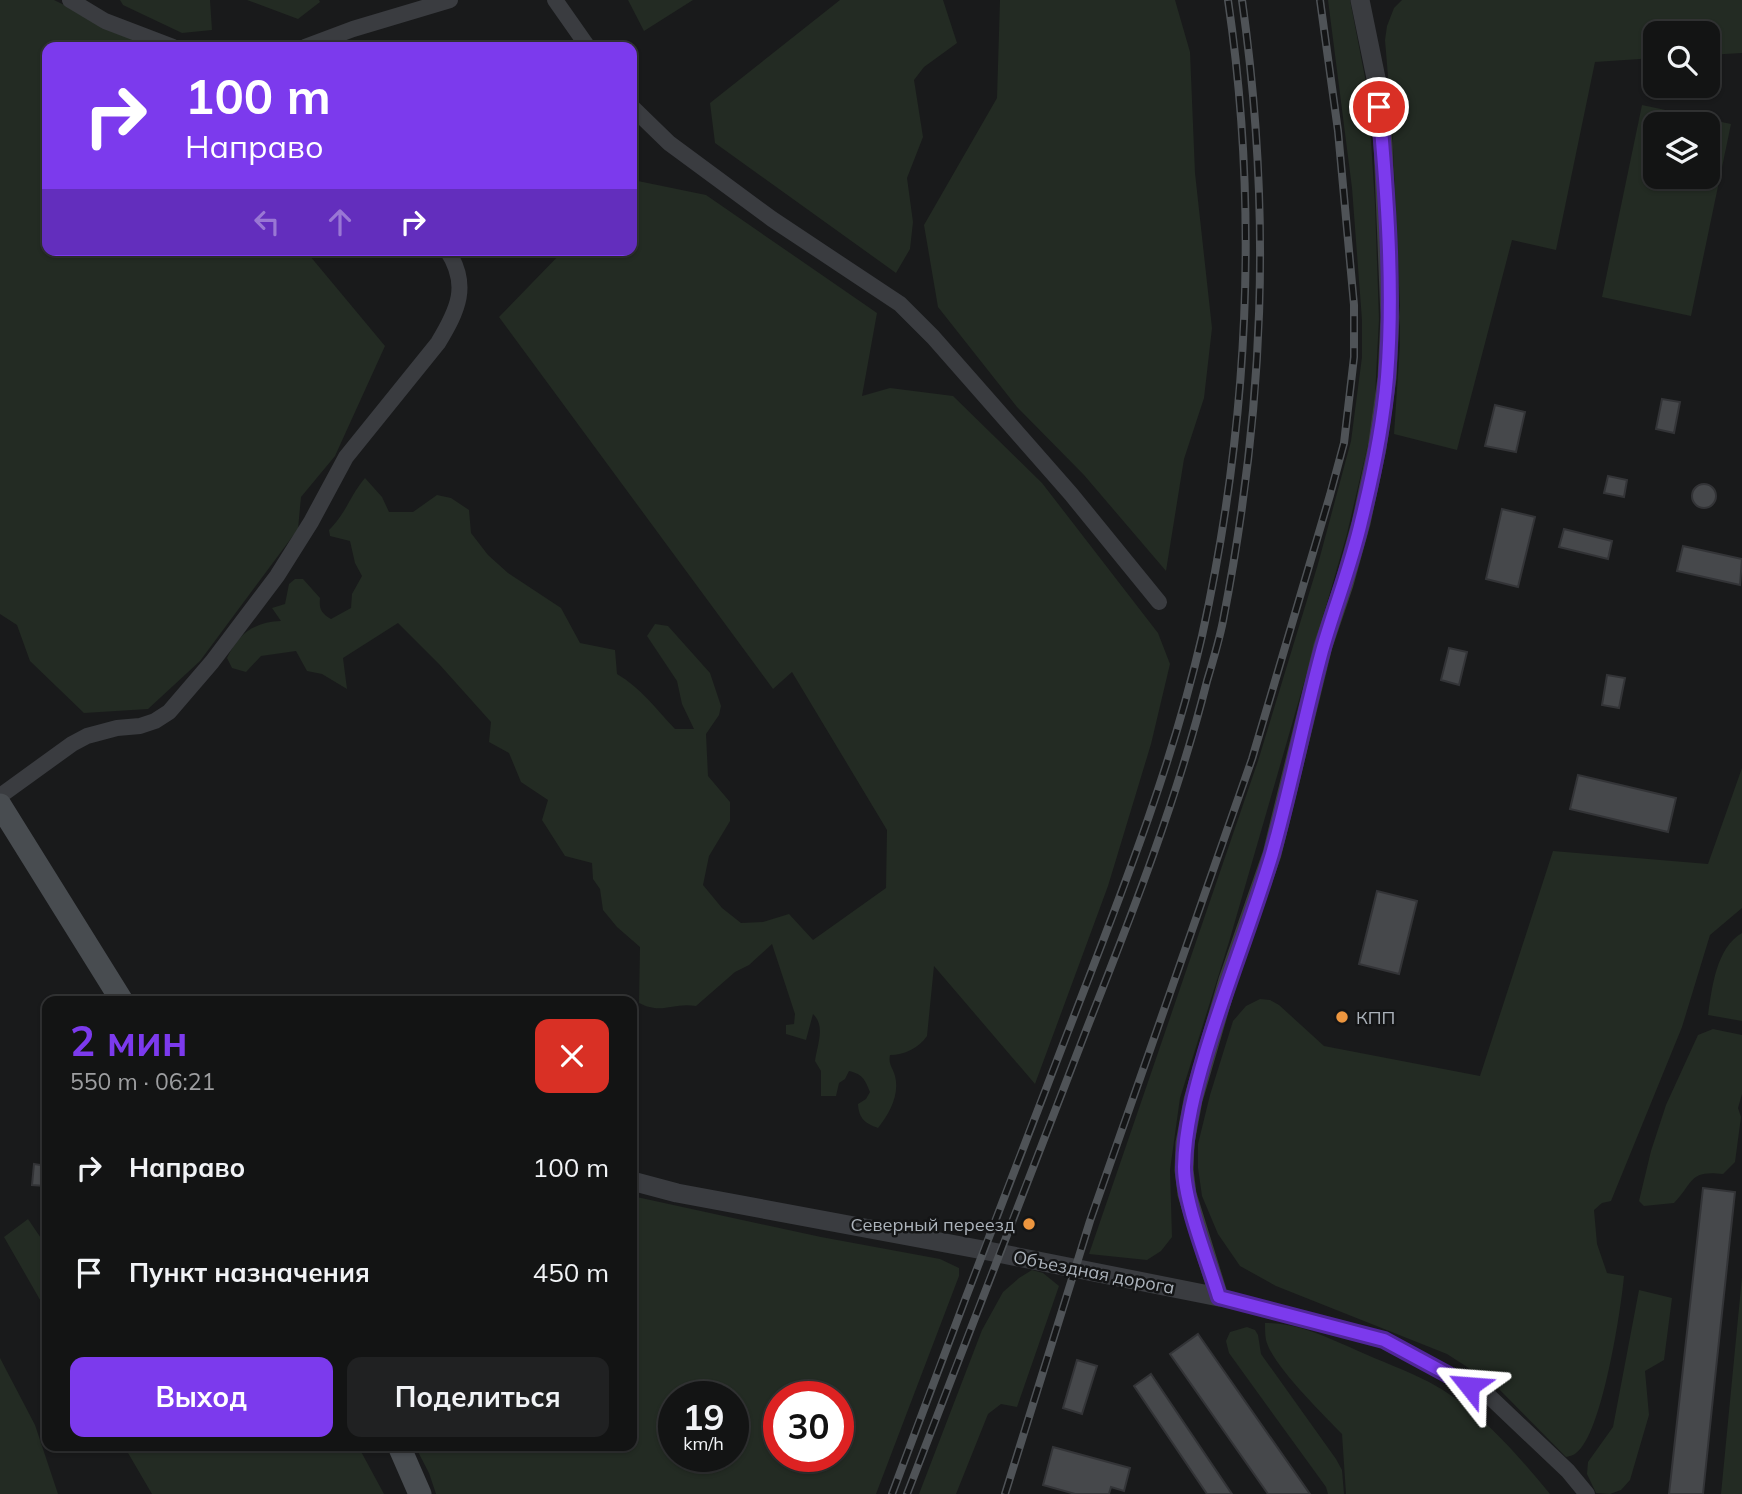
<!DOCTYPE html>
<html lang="ru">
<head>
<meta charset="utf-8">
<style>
	:root { --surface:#131414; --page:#202122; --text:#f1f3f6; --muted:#9d9ea0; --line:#323334; --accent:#7c3aed }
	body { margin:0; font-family:Mulish,sans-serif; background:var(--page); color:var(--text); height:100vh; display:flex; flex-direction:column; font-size:26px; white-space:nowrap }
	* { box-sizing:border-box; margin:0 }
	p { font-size:23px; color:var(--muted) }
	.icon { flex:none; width:38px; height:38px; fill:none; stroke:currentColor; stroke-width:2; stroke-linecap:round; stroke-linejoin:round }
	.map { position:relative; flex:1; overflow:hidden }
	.drawer { position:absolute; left:42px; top:996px; width:595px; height:455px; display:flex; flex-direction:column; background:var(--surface); border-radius:14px; box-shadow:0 2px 5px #0004,0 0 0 2px var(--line) }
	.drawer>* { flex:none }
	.guide { position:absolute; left:42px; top:42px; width:595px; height:214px; border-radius:14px; box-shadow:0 2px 5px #0004,0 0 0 2px var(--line); background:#7c3aed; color:#fff; overflow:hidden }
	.controls { position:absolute; left:1643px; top:21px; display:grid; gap:14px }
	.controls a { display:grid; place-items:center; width:77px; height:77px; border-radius:14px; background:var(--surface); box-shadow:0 2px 5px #0004,0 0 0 2px var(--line); font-size:35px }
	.speed { position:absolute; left:658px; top:1381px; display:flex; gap:14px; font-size:35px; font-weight:700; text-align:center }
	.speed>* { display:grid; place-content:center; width:91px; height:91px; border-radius:50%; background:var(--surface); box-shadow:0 2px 5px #0004,0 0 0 2px var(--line); line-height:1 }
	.speed small { font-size:18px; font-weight:400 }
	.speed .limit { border:10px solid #d22; background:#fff; color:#111 }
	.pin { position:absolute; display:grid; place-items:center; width:60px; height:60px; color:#fff; margin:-30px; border:4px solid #fff; border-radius:50%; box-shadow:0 2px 7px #0007 }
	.me { position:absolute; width:77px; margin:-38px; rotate:298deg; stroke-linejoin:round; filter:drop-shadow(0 0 5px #0008) }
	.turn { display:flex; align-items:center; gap:24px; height:147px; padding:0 28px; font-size:32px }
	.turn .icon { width:91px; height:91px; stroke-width:2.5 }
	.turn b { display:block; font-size:49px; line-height:60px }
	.lanes { display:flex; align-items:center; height:66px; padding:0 28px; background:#0003; justify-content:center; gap:35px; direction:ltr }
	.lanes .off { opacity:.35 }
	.round { display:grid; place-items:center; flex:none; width:74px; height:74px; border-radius:14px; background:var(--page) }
	.summary { display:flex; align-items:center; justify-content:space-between; height:119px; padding:0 28px }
	h1 { font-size:42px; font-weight:700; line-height:52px; color:var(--accent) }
	.action { display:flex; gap:14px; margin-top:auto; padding:14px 28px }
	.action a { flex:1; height:80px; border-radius:14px; background:var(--accent); color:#fff; font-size:28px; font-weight:700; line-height:80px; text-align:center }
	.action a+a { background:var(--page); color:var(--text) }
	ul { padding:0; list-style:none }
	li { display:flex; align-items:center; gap:21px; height:105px; padding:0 28px }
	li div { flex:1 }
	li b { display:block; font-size:26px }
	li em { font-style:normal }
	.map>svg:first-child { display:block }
	.green { fill:#232b23; fill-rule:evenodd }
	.building { fill:#46484b; stroke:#333437; stroke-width:2 }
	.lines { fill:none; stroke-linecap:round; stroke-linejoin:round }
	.minor { stroke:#3a3c40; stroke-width:16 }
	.tertiary { stroke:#3a3c40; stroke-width:19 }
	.secondary { stroke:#484c50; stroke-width:23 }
	.rail-casing { stroke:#4f5357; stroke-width:8 }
	.rail { stroke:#141516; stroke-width:5; stroke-dasharray:16; stroke-linecap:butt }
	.route-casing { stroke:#51269a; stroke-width:18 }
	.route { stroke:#7c3aed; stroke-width:12 }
	.poi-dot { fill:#ed963f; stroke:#141516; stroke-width:2.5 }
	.labels { text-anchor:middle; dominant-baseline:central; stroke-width:5; stroke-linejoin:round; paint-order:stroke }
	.poi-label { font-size:18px; fill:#acb3bb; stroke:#141516; text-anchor:start }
	.street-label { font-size:18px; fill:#acb3bb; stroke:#141516 }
</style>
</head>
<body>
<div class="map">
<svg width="1742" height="1494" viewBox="0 0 1742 1494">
	<rect width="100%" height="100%" fill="#191a1b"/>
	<!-- green -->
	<path class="green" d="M0 0H54L132 38 138 47H47V250H305L385 346 335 456 301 497 298 529 200 661 148 709 84 713 30 661 17 625 0 614Z
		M120 0H210L212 30 182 33 123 5Z
		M247 0H319L320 2 298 19Z
		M628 0H693L644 31Z
		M840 0H943L957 43 924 67 914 80 923 137 907 178 913 222 910 249 896 273 715 143 710 103Z
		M1000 0H1175L1190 52 1195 173 1212 328 1204 398 1184 459 1166 571 1084 475 1017 407 938 307 924 225 997 98Z
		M1328 0H1350L1368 93 1375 204 1379 319 1375 396 1368 444 1347 534 1229 942 1180 1098 1170 1170 1172 1237 1161 1251 1147 1260 1089 1254 1258 761 1318 564 1351 441 1362 357V320L1352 188Z
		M1402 0H1742V53L1708 55V33H1656L1655 58 1595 62 1556 250 1512 240 1457 450 1394 434 1400 344V309L1392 125 1385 40 1387 26 1394 8Z
		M1642 105 1731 124 1691 316 1602 297ZM1656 124H1708V177H1656Z
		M633 180 706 195 877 313 862 396 890 388 953 396 1042 483 1158 633 1170 664 1151 744 1108 886 1035 1084 934 966 927 1036C919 1048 904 1055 890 1055 888 1064 893 1068 895 1076 900 1095 889 1114 878 1128 865 1123 859 1119 858 1104L866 1099 870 1092C865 1079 862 1074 849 1071L845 1079 839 1083 836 1096H821V1071L815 1061C817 1045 826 1026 813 1014L806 1040 786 1034V1025L794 1024 795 1014 772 944 749 965 735 972 696 1006C673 1002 662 1015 639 1003L640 947 617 927 603 910 600 889 593 879 592 863 565 856 542 820 548 800 521 782 509 753 489 742 491 722 439 664 398 623 343 658 347 689 322 674 307 671 296 651 261 656 246 672 232 668 227 658C239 633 254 622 281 621L272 608 285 604 289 584 295 579H303L320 598C319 609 321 613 331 619L351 608 352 594 362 576 355 563 350 541 330 536 329 530C347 512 349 497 365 478L382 497 389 512H413L437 495 451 498 469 510 471 533 488 555 508 573 561 608 580 643 615 650 617 674C641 688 656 709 675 729H694L682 704 677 681 647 636 655 624 668 626 710 673 721 706 719 715 706 734 708 776 730 802V821L709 856 703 885 722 908 741 923 763 922 789 914 813 940 886 888 887 830 792 672 773 689 499 317 564 250H632Z
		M1742 768V908L1710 935 1682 1027 1611 1201 1602 1203 1594 1210 1597 1244 1607 1273 1624 1276C1621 1310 1602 1435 1576 1453 1573 1456 1569 1456 1566 1457L1495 1385 1447 1354 1276 1286 1240 1266 1218 1234 1202 1196 1198 1168V1144L1210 1095 1233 1021 1246 1006 1260 999 1270 1000 1279 1005 1324 1046 1480 1076 1553 851 1708 864Z
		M1742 933V1021L1708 1015C1712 988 1716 948 1742 933Z
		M1713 1029 1742 1035V1094L1738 1108 1741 1117 1735 1162 1723 1174C1689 1170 1694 1182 1674 1203L1644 1206 1639 1201 1651 1151 1666 1105 1698 1035Z
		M632 1196 821 1237 940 1259 959 1268V1276L876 1494H436L429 1473 415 1446H632ZM733 1396V1456H674V1396ZM779 1396H838V1456H779Z
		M28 1219 47 1247V1312L4 1237Z
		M1032 1270 1043 1273 1059 1286 1017 1407 1001 1404 988 1414 956 1494H919L982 1330 1003 1292 1019 1278Z
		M1742 1277V1494H1721Z
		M1639 1290 1672 1298 1664 1360 1645 1371 1649 1415 1630 1480 1621 1490 1610 1494 1596 1493 1587 1474 1588 1462 1613 1427Z
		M1265 1323C1298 1323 1326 1337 1356 1350 1380 1361 1406 1370 1429 1382 1478 1408 1515 1452 1550 1494H1346L1342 1434C1323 1414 1272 1365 1266 1340 1265 1335 1265 1328 1265 1323Z
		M1247 1327 1255 1330 1258 1335 1261 1354 1336 1459 1342 1470 1344 1494H1328L1326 1487 1229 1353 1226 1341 1230 1332Z
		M0 1358 35 1425 58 1494H0Z
		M124 1446H358L384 1494H152Z"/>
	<!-- building -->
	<path class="building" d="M1662 399 1680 402 1674 433 1656 429Z
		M1495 405 1525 412 1516 452 1485 446Z
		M1608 476 1627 480 1624 497 1604 493Z
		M1692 496a12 12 0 1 1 24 0a12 12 0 1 1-24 0Z
		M1502 509 1535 517 1518 587 1486 579Z
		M1564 529 1612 541 1608 559 1559 547Z
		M1683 546 1742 559 1740 585 1677 571Z
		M1449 648 1467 652 1459 685 1441 680Z
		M1607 675 1625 678 1619 708 1602 705Z
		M1578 775 1676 798 1668 832 1570 809Z
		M1377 891 1417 901 1399 974 1359 964Z
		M34 1164 47 1166 45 1186 32 1185Z
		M1703 1188 1735 1192 1716 1369 1703 1494H1669Z
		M1198 1334 1310 1494H1268L1170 1354Z
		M1077 1360 1097 1366 1082 1414 1063 1408Z
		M1151 1374 1232 1494H1207L1134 1386Z
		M1053 1447 1130 1468 1124 1491 1111 1487 1109 1494H1075L1043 1485Z"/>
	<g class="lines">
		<!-- minor -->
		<path class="minor" d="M70 0 105 21 173 47
			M555 0 588 47
			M305 47 353 29 450 0
			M632 107 669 143 772 219 900 304 933 337 1071 494 1159 602
			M0 796 72 744 87 736 117 728 140 726 155 721 169 712 212 662 277 576 311 522 346 457 438 343C458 310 470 285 447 250
			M1219 1297 1383 1340 1490 1397 1568 1471 1587 1494"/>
		<!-- tertiary -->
		<path class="tertiary" d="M632 1181 677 1193 983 1250 1219 1297 1187 1194 1184 1170 1185 1143 1193 1100 1228 980 1272 854 1323 646 1344 584 1361 523 1377 448 1387 378 1390 317 1383 144 1378 88 1360 0"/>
		<!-- secondary -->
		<path class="secondary" d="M0 805 122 1001
			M399 1446 420 1494"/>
		<defs>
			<path id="rail" d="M892 1494C948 1343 1006 1192 1064 1042 1115 909 1170 775 1202 636 1248 427 1259 212 1228 0
				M907 1494C967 1338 1027 1183 1087 1028 1132 914 1177 800 1207 681 1213 661 1219 641 1223 621 1264 410 1272 213 1242 0
				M1005 1494 1090 1221 1252 759 1330 495 1344 443 1354 357V305L1338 131 1320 0"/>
		</defs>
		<!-- rail casing -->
		<use href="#rail" class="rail-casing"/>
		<!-- rail -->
		<use href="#rail" class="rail"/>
	</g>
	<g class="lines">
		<defs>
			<path id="route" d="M1379 107C1387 193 1394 290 1387 377 1383 425 1373 474 1361 522 1351 566 1334 608 1322 651 1304 718 1291 787 1272 854 1252 921 1226 985 1206 1052 1195 1089 1185 1128 1184 1167 1184 1202 1208 1261 1219 1297L1384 1340 1469 1386"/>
		</defs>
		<!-- route casing -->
		<use href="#route" class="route-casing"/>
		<!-- route -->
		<use href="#route" class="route"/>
	</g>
	<!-- markers -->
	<g class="poi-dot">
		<circle cx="1342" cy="1017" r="7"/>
		<circle cx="1029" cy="1224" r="7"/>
	</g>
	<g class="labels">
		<!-- poi labels -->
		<g class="poi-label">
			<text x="1356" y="1017">КПП</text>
			<text x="1015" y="1224" text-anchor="end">Северный переезд</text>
		</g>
		<!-- street labels -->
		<g class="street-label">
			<text transform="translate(1094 1272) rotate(11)">Объездная дорога</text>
		</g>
	</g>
</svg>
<div class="controls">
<a><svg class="icon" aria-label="search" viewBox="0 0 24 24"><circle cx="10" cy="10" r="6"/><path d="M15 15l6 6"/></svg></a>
<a><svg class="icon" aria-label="layers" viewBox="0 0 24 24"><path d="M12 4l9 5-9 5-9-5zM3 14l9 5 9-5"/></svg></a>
</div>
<div class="speed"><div>19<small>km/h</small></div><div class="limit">30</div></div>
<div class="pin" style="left:1379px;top:107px;background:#d93025"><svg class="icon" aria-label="arrive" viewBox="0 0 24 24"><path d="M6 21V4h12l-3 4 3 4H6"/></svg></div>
<svg class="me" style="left:1469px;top:1386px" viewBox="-20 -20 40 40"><path d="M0-17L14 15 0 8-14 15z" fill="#7c3aed" stroke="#fff" stroke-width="4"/></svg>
<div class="guide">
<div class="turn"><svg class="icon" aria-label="right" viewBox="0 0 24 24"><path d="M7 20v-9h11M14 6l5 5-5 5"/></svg><div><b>100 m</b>Направо</div></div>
<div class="lanes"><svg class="icon off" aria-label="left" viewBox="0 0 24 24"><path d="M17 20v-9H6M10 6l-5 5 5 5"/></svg><svg class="icon off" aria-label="ahead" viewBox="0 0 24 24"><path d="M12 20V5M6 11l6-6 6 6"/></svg><svg class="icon" aria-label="right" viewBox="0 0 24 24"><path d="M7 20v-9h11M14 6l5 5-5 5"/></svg></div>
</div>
<section class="drawer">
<div class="summary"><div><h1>2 мин</h1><p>550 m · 06:21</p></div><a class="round" style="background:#d93025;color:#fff"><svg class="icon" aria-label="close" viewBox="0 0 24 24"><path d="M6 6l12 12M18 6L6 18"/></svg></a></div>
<ul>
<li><svg class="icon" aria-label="right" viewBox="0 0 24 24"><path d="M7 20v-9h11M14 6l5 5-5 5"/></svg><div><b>Направо</b></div><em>100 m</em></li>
<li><svg class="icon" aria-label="arrive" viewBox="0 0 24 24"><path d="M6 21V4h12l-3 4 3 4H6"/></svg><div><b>Пункт назначения</b></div><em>450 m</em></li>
</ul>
<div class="action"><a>Выход</a><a>Поделиться</a></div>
</section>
</div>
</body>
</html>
